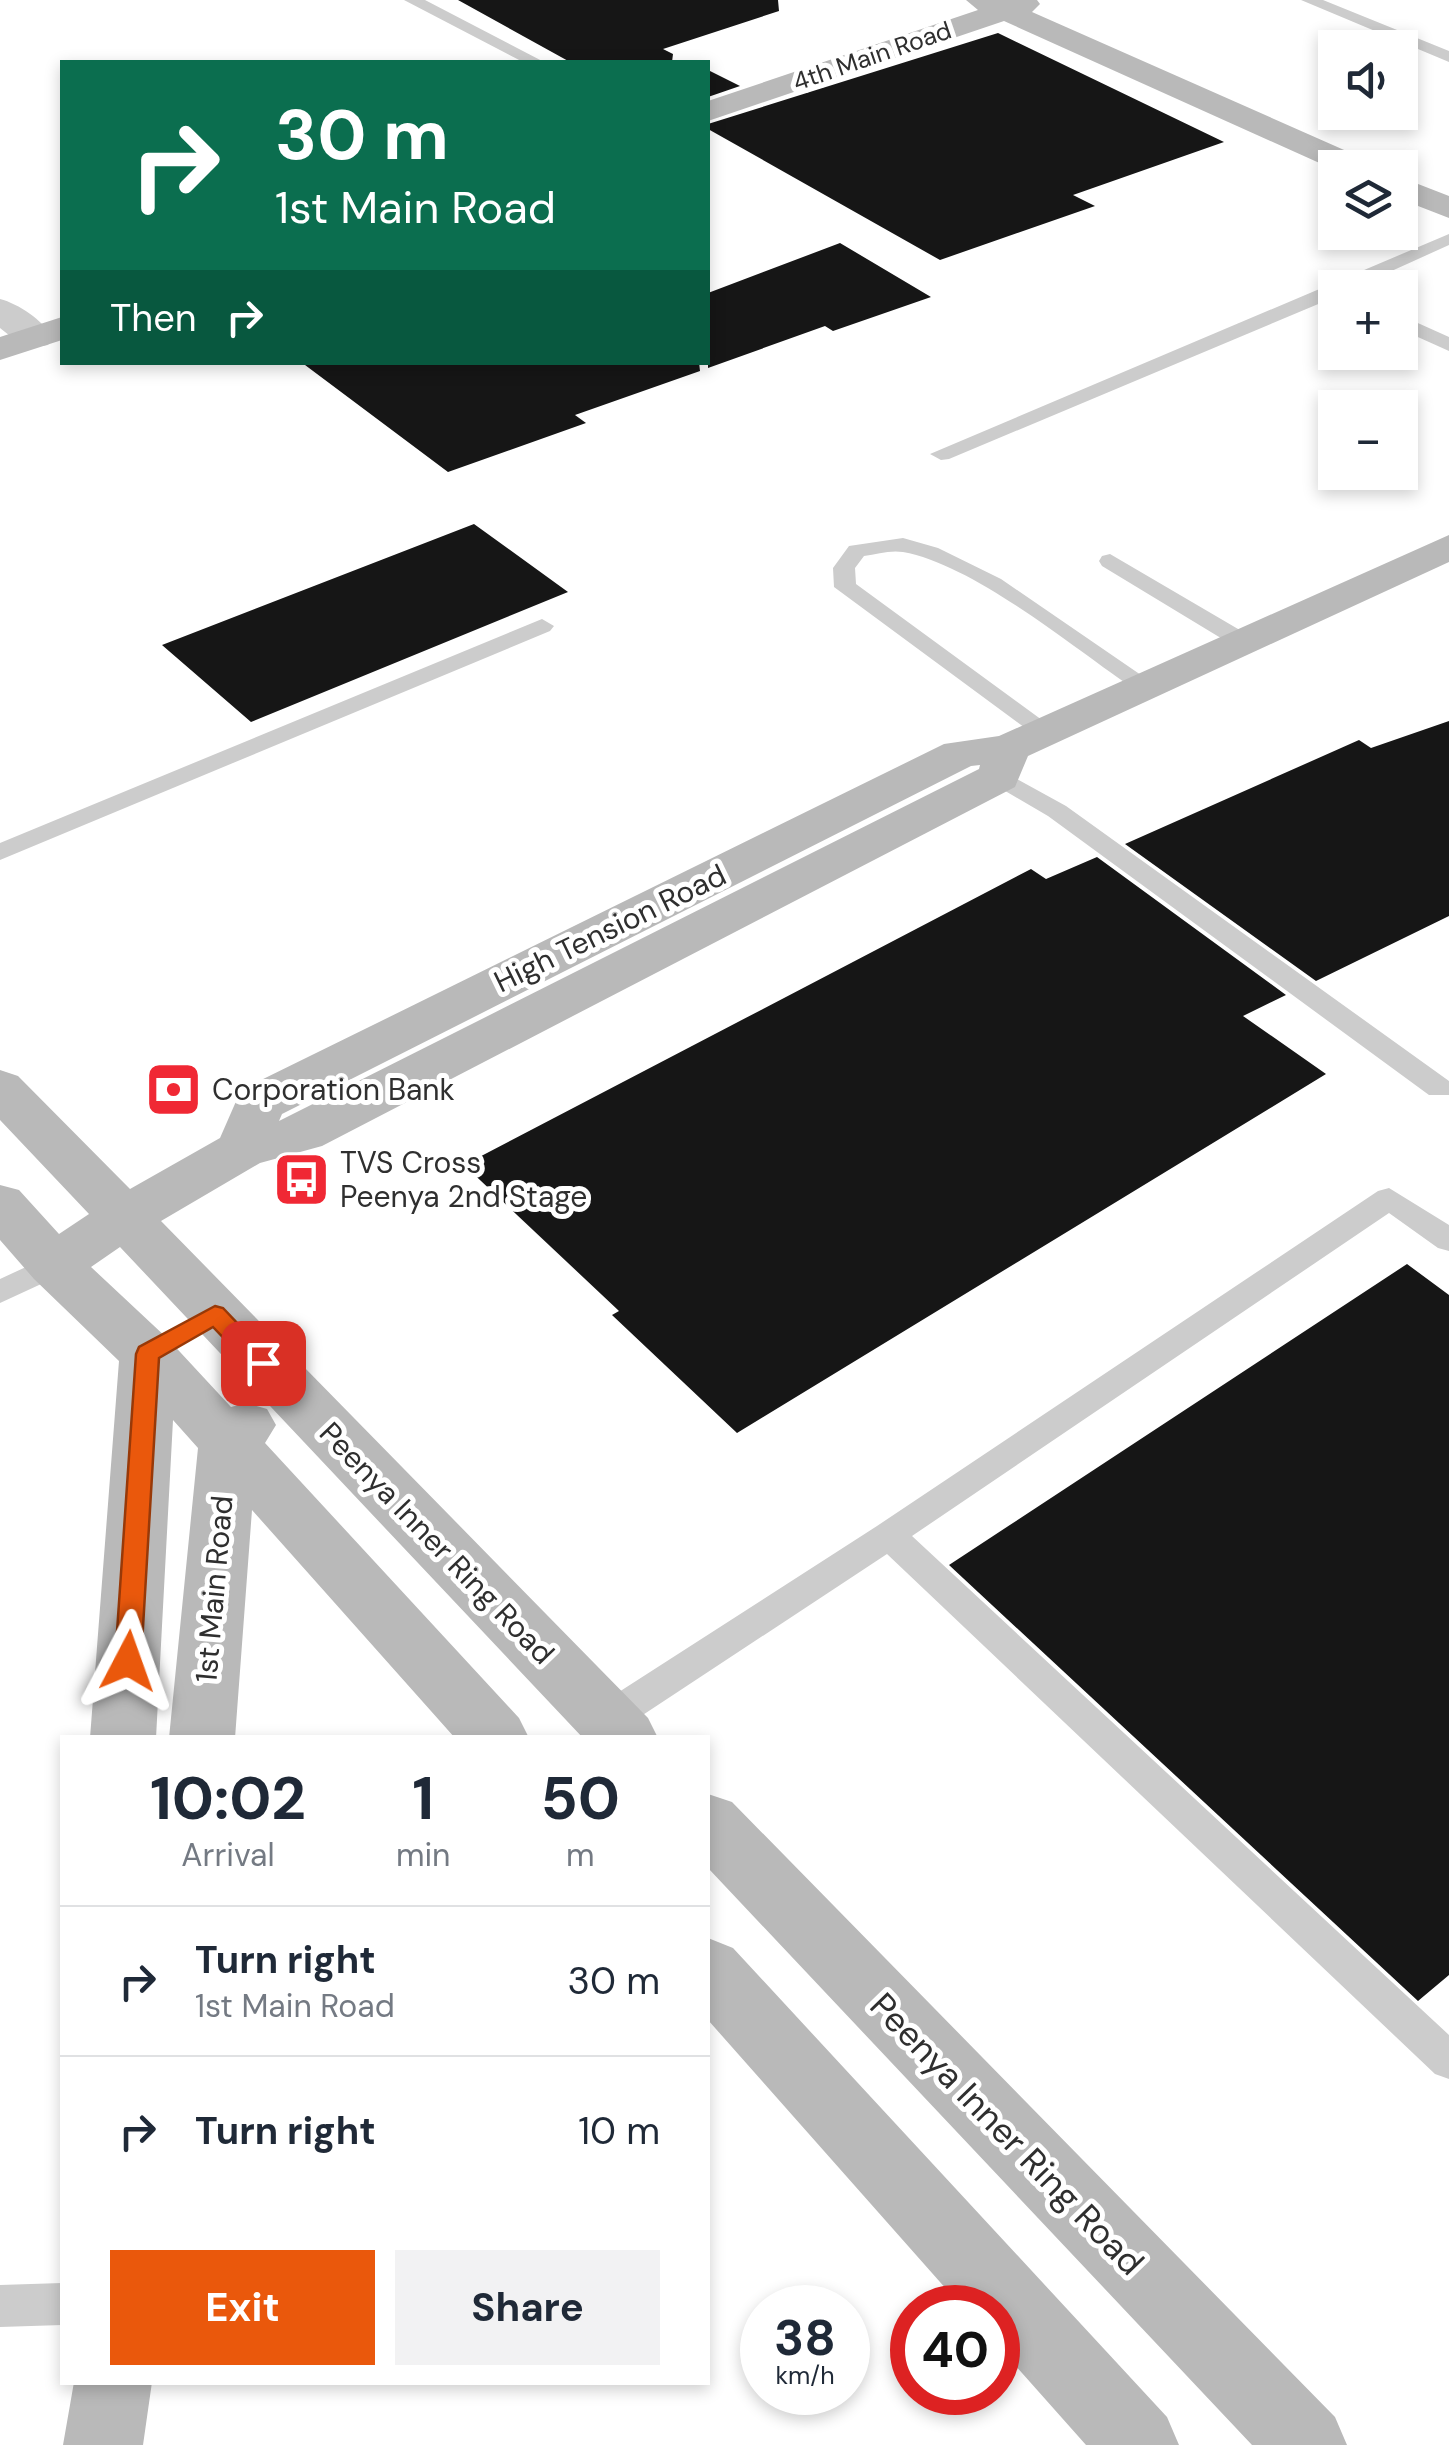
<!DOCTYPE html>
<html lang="en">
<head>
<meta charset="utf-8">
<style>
	:root { --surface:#fff; --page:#f2f2f3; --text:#1f2937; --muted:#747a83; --line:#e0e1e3; --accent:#ea580c }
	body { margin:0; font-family:"DM Sans",sans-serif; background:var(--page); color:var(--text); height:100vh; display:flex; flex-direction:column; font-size:38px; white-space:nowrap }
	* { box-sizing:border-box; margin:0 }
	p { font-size:32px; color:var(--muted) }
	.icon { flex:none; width:55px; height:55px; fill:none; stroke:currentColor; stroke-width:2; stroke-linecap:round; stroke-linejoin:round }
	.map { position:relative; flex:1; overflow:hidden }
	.sheet { position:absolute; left:60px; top:1735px; width:650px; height:650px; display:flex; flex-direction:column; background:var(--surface); border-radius:0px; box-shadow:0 5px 15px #0003 }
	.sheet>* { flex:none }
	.guide { position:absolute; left:60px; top:60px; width:650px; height:305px; border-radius:0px; box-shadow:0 5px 15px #0003; background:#0b6e4f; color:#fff; overflow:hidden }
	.buttons { position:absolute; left:1318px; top:30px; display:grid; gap:20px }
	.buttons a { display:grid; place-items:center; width:100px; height:100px; border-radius:0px; background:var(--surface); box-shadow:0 5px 15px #0003; font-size:50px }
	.speed { position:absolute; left:740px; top:2285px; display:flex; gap:20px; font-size:50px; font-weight:700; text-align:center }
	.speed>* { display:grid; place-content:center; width:130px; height:130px; border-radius:50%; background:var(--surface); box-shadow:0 5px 15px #0003; line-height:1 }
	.speed small { font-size:25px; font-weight:400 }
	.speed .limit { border:15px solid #d22; background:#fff; color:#111 }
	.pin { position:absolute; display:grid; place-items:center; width:85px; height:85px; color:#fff; margin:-42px; border-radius:20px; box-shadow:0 5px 15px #0006 }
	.me { position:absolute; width:110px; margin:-55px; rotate:4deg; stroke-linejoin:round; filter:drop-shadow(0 0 8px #0008) }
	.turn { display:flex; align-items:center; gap:35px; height:210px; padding:0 50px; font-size:45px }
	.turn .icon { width:130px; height:130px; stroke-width:2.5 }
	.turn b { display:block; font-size:70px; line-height:85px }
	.then { display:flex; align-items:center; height:95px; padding:0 50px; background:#0003; gap:20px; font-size:38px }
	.eta { display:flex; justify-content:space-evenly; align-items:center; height:170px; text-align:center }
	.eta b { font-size:60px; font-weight:700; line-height:70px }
	.primary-button { display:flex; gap:20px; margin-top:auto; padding:20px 50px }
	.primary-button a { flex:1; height:115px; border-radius:0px; background:var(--accent); color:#fff; font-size:40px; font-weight:700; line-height:115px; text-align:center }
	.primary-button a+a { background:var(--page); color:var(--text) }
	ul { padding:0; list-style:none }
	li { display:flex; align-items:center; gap:30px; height:150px; padding:0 50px; border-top:2px solid var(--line) }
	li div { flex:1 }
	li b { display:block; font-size:38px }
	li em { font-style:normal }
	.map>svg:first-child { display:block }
	.building { fill:#161616 }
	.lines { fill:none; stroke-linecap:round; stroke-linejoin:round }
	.lane { fill:#ccc; fill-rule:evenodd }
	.street { fill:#ccc; fill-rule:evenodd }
	.secondary { fill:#b9b9b9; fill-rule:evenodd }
	.route { fill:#ea580c; stroke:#983908; stroke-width:2.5 }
	.labels { text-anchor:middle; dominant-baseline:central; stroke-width:10; stroke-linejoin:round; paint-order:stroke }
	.far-street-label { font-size:25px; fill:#2f2f2f; stroke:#fff }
	.street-label { font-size:30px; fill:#2f2f2f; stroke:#fff }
	.poi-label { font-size:30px; fill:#2f2f2f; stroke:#fff; text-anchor:start }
	.near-street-label { font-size:35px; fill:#2f2f2f; stroke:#fff }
</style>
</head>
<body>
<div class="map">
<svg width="1449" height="2445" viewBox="0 0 1449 2445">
	<rect width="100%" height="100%" fill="#fff"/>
	<!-- building -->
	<path class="building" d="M458 0H778L779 11 663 49 673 54 672 62H570Z
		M998 33 1224 142 1073 195 1095 206 940 260 708 129V124Z
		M708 70 740 86 708 97Z
		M840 243 931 297 833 331 825 326 708 368V293Z
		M301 362H699L700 371 575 415 586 423 448 472Z
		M474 524 568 592 251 722 162 645Z
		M1449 721V916L1316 981 1125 844 1359 740 1371 748Z
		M1097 857 1286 995 1243 1016 1326 1074 737 1433 612 1315 619 1311 464 1165 1031 869 1046 879Z
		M1407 1264 1449 1295V1975L1418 2001 949 1565Z"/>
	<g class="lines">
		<!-- lane -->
		<path class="lane" d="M404 0H425L544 62H523Z
			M1301 0H1323L1449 51V62Z
			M1449 234V245L1354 288H1335V297L949 459 941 460 930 454Z
			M1400 315 1449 337V351L1400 329Z
			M903 538 938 548 1001 579 1157 686 1153 691H1137C1075 649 975 565 903 552 890 550 877 554 864 556L855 568 856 584 1057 731 1045 738 1036 736 834 587 833 568 849 546Z
			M1110 554 1250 636 1254 641 1250 646H1234L1102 566 1099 561 1102 556Z
			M542 619 554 626 550 631 0 860V843Z
			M999 769 1066 806 1449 1081V1095H1429L1048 816 990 782 986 777Z
			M1389 1188 1449 1225V1251L1438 1248 1389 1213 912 1536 1449 2035V2079L1435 2074 887 1554 620 1730 607 1734 594 1730 589 1719 594 1708 877 1526 1378 1191Z
			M54 1254 65 1257 69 1265 65 1273 0 1303V1279Z
			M62 2283V2325L0 2327V2285Z"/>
		<!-- street -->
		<path class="street" d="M0 299C19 304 42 320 53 337L48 345C27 350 16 341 0 328Z"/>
		<!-- secondary -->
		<path class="secondary" d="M966 0H1037L1040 4 1032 12 1369 161 1373 168 1335 170 1004 21 708 121V101L978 10Z
			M1400 177 1449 196V218L1400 199Z
			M62 317V340L0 360V337Z
			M1449 535V562L1028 756 1015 787 322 1146 260 1163 161 1221 648 1718 658 1738H583L120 1247 91 1267 168 1339 231 1407 246 1403 267 1409 276 1425 265 1443 519 1718 529 1738H455L252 1510 235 1738H169L198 1448 173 1420 156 1738H90L119 1361 34 1279 0 1240V1185L19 1190 59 1234 89 1214 0 1120V1070L18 1076 130 1189 220 1138 241 1090 944 744 999 736ZM980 765 979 769 279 1121 282 1114 971 766Z
			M708 1794 732 1802 1335 2417 1347 2445H1252L708 1868Z
			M708 1938 733 1948 1167 2417 1179 2445H1086L998 2346V2308H963L708 2020Z
			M74 2382H152L143 2445H63Z"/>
	</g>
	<!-- route -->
	<path class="route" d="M215 1306 223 1308 275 1363 271 1370H254L213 1327 159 1358 141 1661 137 1668 128 1672 119 1668 115 1661 136 1354 139 1347Z"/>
	<!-- icons -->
	<defs>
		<symbol id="bank-square" viewBox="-11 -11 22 22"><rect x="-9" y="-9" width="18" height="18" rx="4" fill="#f02834" stroke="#fff"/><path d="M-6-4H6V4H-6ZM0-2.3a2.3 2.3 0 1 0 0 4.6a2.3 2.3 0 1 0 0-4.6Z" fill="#fff"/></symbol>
		<symbol id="bus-square" viewBox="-11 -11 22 22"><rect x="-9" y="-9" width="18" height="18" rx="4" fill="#f02834" stroke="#fff"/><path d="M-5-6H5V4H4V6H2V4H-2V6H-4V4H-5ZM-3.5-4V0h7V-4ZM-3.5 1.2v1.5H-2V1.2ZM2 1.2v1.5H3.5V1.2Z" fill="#fff"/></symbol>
	</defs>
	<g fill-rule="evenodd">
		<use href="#bank-square" x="142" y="1058" width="63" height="63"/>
		<use href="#bus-square" x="270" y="1148" width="63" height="63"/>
	</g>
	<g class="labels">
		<!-- far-street labels -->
		<g class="far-street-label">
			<text transform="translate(872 56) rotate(-19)">4th Main Road</text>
		</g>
		<!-- street labels -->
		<g class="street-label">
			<text transform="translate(610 928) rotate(-26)">High Tension Road</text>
			<text transform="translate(437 1543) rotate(46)">Peenya Inner Ring Road</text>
			<text transform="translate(214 1589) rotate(-85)">1st Main Road</text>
		</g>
		<!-- poi labels -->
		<g class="poi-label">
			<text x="212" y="1089">Corporation Bank</text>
			<text x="340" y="1162">TVS Cross<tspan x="340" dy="34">Peenya 2nd Stage</tspan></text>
		</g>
		<!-- near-street labels -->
		<g class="near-street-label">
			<text transform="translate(1007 2134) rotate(46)">Peenya Inner Ring Road</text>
		</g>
	</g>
</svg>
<div class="buttons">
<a><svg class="icon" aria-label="sound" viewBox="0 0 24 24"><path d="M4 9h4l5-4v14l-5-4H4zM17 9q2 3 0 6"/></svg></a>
<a><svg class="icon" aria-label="layers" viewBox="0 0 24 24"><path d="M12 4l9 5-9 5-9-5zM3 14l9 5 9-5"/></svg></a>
<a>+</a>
<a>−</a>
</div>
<div class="speed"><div>38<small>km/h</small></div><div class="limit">40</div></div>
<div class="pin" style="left:263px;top:1363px;background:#d93025"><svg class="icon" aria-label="arrive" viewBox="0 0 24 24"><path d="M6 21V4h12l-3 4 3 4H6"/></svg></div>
<svg class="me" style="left:128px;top:1661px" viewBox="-20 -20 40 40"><path d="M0-17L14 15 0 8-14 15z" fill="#ea580c" stroke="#fff" stroke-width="4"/></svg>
<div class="guide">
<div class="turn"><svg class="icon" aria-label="right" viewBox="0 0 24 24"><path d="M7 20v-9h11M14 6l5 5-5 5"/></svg><div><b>30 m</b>1st Main Road</div></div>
<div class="then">Then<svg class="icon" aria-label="right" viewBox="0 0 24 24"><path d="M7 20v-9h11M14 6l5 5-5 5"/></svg></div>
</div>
<section class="sheet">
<div class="eta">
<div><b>10:02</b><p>Arrival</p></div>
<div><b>1</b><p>min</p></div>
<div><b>50</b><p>m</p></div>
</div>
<ul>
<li><svg class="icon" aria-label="right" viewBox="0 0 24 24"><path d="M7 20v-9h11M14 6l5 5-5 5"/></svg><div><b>Turn right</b><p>1st Main Road</p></div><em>30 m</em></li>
<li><svg class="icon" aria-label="right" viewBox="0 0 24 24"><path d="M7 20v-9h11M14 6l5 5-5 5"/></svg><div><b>Turn right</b></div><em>10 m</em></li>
</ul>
<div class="primary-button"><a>Exit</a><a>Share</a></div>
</section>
</div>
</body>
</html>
